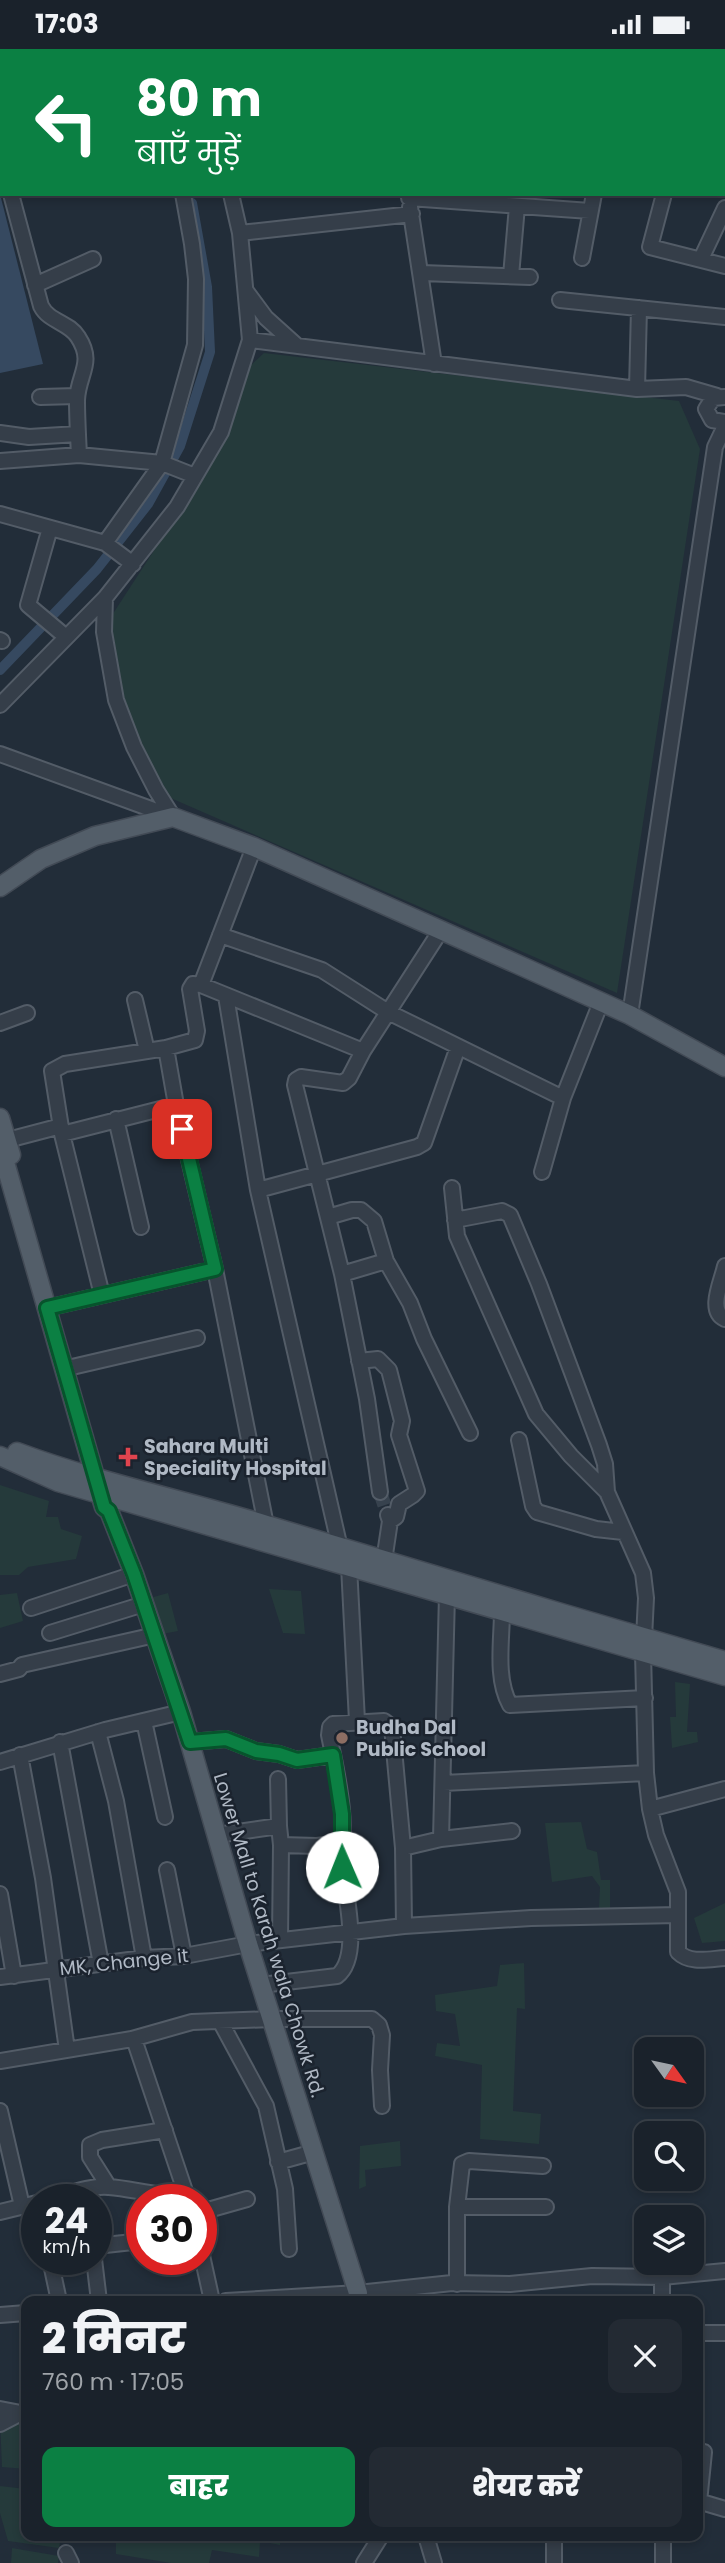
<!DOCTYPE html>
<html lang="hi">
<head>
<meta charset="utf-8">
<style>
	:root { --surface:#1a222b; --page:#232a33; --text:#f1f3f6; --muted:#9fa4a9; --line:#383f47; --accent:#0b8043 }
	body { margin:0; font-family:Poppins,"Noto Sans Devanagari",sans-serif; background:var(--page); color:var(--text); height:100vh; display:flex; flex-direction:column; font-size:26px; white-space:nowrap }
	* { box-sizing:border-box; margin:0 }
	p { font-size:23px; color:var(--muted) }
	.icon { flex:none; width:38px; height:38px; fill:none; stroke:currentColor; stroke-width:2; stroke-linecap:round; stroke-linejoin:round }
	.map { position:relative; flex:1; overflow:hidden }
	.side { position:absolute; left:21px; top:2247px; width:682px; height:245px; display:flex; flex-direction:column; background:var(--surface); border-radius:14px; box-shadow:0 4px 10px #0003,0 0 0 2px var(--line) }
	.side>* { flex:none }
	.top-card { position:absolute; left:0px; top:0px; width:726px; height:147px; box-shadow:0 4px 10px #0003,0 0 0 2px var(--line); background:#0b8043; color:#fff; overflow:hidden }
	.needle { width:46px; rotate:123deg }
	.tools { position:absolute; left:634px; top:1988px; display:grid; gap:14px }
	.tools a { display:grid; place-items:center; width:70px; height:70px; border-radius:14px; background:var(--surface); box-shadow:0 4px 10px #0003,0 0 0 2px var(--line); font-size:35px }
	.speed { position:absolute; left:21px; top:2135px; display:flex; gap:14px; font-size:35px; font-weight:700; text-align:center }
	.speed>* { display:grid; place-content:center; width:91px; height:91px; border-radius:50%; background:var(--surface); box-shadow:0 4px 10px #0003,0 0 0 2px var(--line); line-height:1 }
	.speed small { font-size:18px; font-weight:400 }
	.speed .limit { border:10px solid #d22; background:#fff; color:#111 }
	.pin { position:absolute; display:grid; place-items:center; width:60px; height:60px; color:#fff; margin:-30px; border-radius:14px; box-shadow:0 4px 10px #0006 }
	.me { position:absolute; width:77px; margin:-38px; rotate:359deg; stroke-linejoin:round; filter:drop-shadow(0 0 5px #0008) }
	.turn { display:flex; align-items:center; gap:24px; height:147px; padding:0 21px; font-size:32px }
	.turn .icon { width:91px; height:91px; stroke-width:2.5 }
	.turn b { display:block; font-size:49px; line-height:60px }
	.round { display:grid; place-items:center; flex:none; width:74px; height:74px; border-radius:14px; background:var(--page) }
	.overview { display:flex; align-items:center; justify-content:space-between; height:119px; padding:0 21px }
	h1 { font-size:42px; font-weight:800; line-height:52px }
	.button { display:flex; gap:14px; margin-top:auto; padding:14px 21px }
	.button a { flex:1; height:80px; border-radius:14px; background:var(--accent); color:#fff; font-size:28px; font-weight:800; line-height:80px; text-align:center }
	.button a+a { background:var(--page); color:var(--text) }
	.status { display:flex; justify-content:space-between; align-items:center; height:49px; padding:0 35px; background:var(--surface); direction:ltr }
	.status svg { height:19px; fill:currentColor }
	.map>svg:first-child { display:block }
	.green { fill:#253a3b }
	.water { fill:#364960 }
	.lines { fill:none; stroke-linecap:round; stroke-linejoin:round }
	.canal { stroke:#364960; stroke-width:10 }
	.minor-tunnel { stroke:#37424e; stroke-width:14; stroke-dasharray:14 7; stroke-linecap:butt }
	.minor-casing { stroke:#535c67; stroke-width:18 }
	.major-casing { stroke:#424a55; stroke-width:21 }
	.minor { stroke:#353e49; stroke-width:14 }
	.major { stroke:#535e69; stroke-width:18 }
	.route-casing { stroke:#07532c; stroke-width:18 }
	.route { stroke:#0b8043; stroke-width:12 }
	.health-dot { fill:#e0444e; stroke:#1b232e; stroke-width:2.5 }
	.education-dot { fill:#8d6e63; stroke:#1b232e; stroke-width:2.5 }
	.labels { text-anchor:middle; dominant-baseline:central; stroke-width:5; stroke-linejoin:round; paint-order:stroke }
	.poi-label { font-size:19px; font-weight:bold; fill:#b0b9c5; stroke:#1b232e; text-anchor:start }
	.street-label { font-size:19px; fill:#b0b9c5; stroke:#1b232e }
</style>
</head>
<body>
<div class="status"><b>17:03</b><svg viewBox="0 0 49 12"><path d="M0 12V9h3v3zM5 12V6h3v6zM10 12V3h3v9zM15 12V0h3v12zM26 1h20v11H26zM47 4h2v5h-2z"/></svg></div>
<div class="map">
<svg width="725" height="2514" viewBox="0 0 725 2514">
	<rect width="100%" height="100%" fill="#222d39"/>
	<!-- green -->
	<path class="green" d="M264 304 679 352 700 400 617 944 166 747 121 654 105 577 218 403 250 317Z
		M0 1436 49 1452 46 1468H58L61 1480 82 1487 76 1510 28 1518 19 1526H0Z
		M269 1540 301 1542 305 1585 283 1584Z
		M17 1544 23 1572 0 1579V1546Z
		M168 1544 178 1582 162 1585 150 1549Z
		M675 1633 690 1635 687 1683H697L698 1693 672 1699 670 1668H676Z
		M581 1773 587 1800 597 1803 601 1831H610V1859H599L600 1838 592 1827 552 1833 545 1774Z
		M725 1854V1892L702 1894 694 1869Z
		M524 1914 525 1960 517 1959 513 2062 541 2065 539 2095 480 2090 482 2016 435 2007 437 1994 460 1997 455 1965 436 1962 435 1946 497 1937 500 1916Z
		M400 2092 401 2117 365 2121 366 2137 359 2140 360 2097Z
		M0 2371 26 2376V2420L2 2418Z
		M0 2437 26 2440V2487H61L59 2499 8 2492 0 2464Z
		M116 2487H281L280 2496 260 2492 259 2508 212 2501 209 2514H171L116 2505Z
		M12 2499 59 2507 58 2514H11Z"/>
	<!-- water -->
	<path class="water" d="M0 145 43 315 0 324Z"/>
	<g class="lines">
		<!-- canal -->
		<path class="canal" d="M160 0 161 2
			M0 621 97 520 148 455 180 397 210 303 207 238 192 154"/>
		<!-- minor-tunnel -->
		<path class="minor-tunnel" d="M380 1443 387 1464"/>
		<defs>
			<path id="minor" d="M149 0V2
				M197 0V2
				M421 0V2
				M541 0V2
				M621 0V2
				M0 39H2
				M724 72H725
				M0 130 2 129
				M11 145 41 257C49 273 69 273 78 288 95 314 78 325 77 351 77 369 78 387 79 406
				M231 145 240 184 250 291 637 340 686 338 717 347
				M409 145V149L590 162
				M664 145 650 198 725 217
				M410 158 434 315
				M240 184 412 165
				M582 209 594 145
				M701 210 725 159
				M422 224 530 228
				M511 227 517 157
				M35 236 93 210
				M246 242 266 269 296 296
				M560 251 725 268
				M637 340 639 259
				M40 348 77 347
				M724 348 713 349 706 360 712 371 725 373
				M0 384 29 388 78 385
				M0 412 79 406 162 414 195 427
				M0 465 105 494 133 515
				M50 479 28 556 66 588
				M105 494 162 414 195 296 196 230 192 195 183 145
				M0 591 2 592
				M0 656 105 549
				M0 705 173 768
				M173 768 156 741 134 698 116 651 104 583 105 549 177 458 221 383 250 291
				M220 886 322 921 388 963 563 1049
				M201 936 363 1002 441 881
				M226 947 258 1141 340 1499
				M135 951 147 1002
				M630 966 715 398 725 377
				M0 974 27 964
				M166 999 176 1056 215 1220 266 1476
				M363 1002 349 1029 343 1034 301 1028 296 1031 295 1036 342 1225 367 1350 380 1443
				M116 1070 141 1178
				M62 1085 176 1056
				M0 1093 61 1077
				M542 1123 563 1049 601 953
				M452 1139 457 1187 536 1365 571 1407 607 1443
				M258 1141 417 1098 424 1094 458 998
				M328 1168 352 1161H361L374 1172 386 1212 410 1254 424 1290 470 1384
				M455 1171 502 1162 510 1166 539 1235 599 1396 605 1415 607 1443 643 1524 646 1549 644 1589
				M725 1217C722 1232 707 1262 725 1270
				M342 1225 386 1212
				M102 1246 62 1085 52 1022 65 1015 166 999 195 991 197 982 190 940 193 935 201 936 254 798
				M47 1259 215 1220
				M359 1312 378 1310 389 1321 402 1372 399 1386 417 1442 413 1446 399 1455 396 1468 390 1472
				M72 1318 197 1289
				M519 1391 533 1457 537 1463 596 1480 623 1483
				M384 1512 390 1472 388 1466
				M349 1517 357 1672
				M31 1559 134 1525
				M502 1562C502 1591 495 1629 510 1656L645 1649
				M50 1584 144 1555
				M643 1604 646 1724 650 1760 725 1740
				M0 1625 19 1620 22 1616 155 1586
				M144 1672 165 1768
				M98 1683 116 1752 144 1909
				M60 1693 101 1915
				M190 1693 226 1690 256 1702 279 1705 297 1711 333 1706
				M20 1706 43 1829 67 2001
				M0 1713 105 1681 181 1663
				M443 1734 646 1724
				M650 1760 656 1786 678 1843V1903C690 1915 709 1910 725 1909
				M279 1777 281 1796 280 1891
				M217 1786 279 1777 278 1730
				M441 1790 447 1545
				M281 1796 317 1797 341 1794
				M403 1799 441 1790 512 1782
				M167 1821 184 1907
				M0 1845 14 1927
				M0 1928 144 1909 184 1907 248 1895 404 1877 531 1869 678 1866
				M261 1936 337 1927C362 1908 345 1844 342 1816 341 1798 344 1780 342 1762 340 1736 334 1711 329 1686L330 1678 333 1675 384 1672 392 1678 403 1799 404 1877
				M220 1972 266 2057 285 2140 289 2200
				M134 1990 188 2151
				M0 2012 132 1990 192 1973 272 1970H372L379 1976 382 1986 380 2021 382 2057
				M0 2062 22 2157
				M278 2113 314 2103
				M109 2138 90 2108V2096L102 2091 165 2081
				M48 2151C67 2146 90 2136 109 2138 136 2140 159 2149 187 2145
				M457 2158H546
				M0 2163 37 2154
				M201 2163 247 2150
				M96 2197 142 2192
				M201 2202 212 2252
				M50 2210 59 2252
				M94 2210 99 2252
				M662 2228V2252
				M457 2235V2158L462 2115 469 2112 543 2117
				M226 2252 358 2244 452 2234 510 2235 592 2227 662 2228 725 2222
				M0 2266 26 2264
				M698 2284H725
				M0 2360 26 2365
				M0 2375 21 2364
				M698 2452 725 2460
				M699 2453 704 2403
				M426 2487 434 2514
				M554 2487V2514
				M663 2487V2514
				M66 2504 71 2514
				M364 2514 381 2487"/>
			<path id="major" d="M0 838 41 810 95 787 173 768 254 798 528 920 630 966 725 1018
				M0 1069 11 1106
				M0 1096 100 1445 104 1458 109 1462 134 1525 181 1663 248 1895 358 2244
				M17 1403C98 1433 184 1451 267 1476 419 1521 572 1568 725 1612
				M0 1407 58 1433 725 1627"/>
		</defs>
		<!-- minor casing -->
		<use href="#minor" class="minor-casing"/>
		<!-- major casing -->
		<use href="#major" class="major-casing"/>
		<!-- minor -->
		<use href="#minor" class="minor"/>
		<!-- major -->
		<use href="#major" class="major"/>
	</g>
	<g class="lines">
		<defs>
			<path id="route" d="M182 1080 215 1220 47 1259 104 1458 109 1462 134 1525 190 1693 226 1690 256 1702 279 1705 297 1711 333 1706 342 1765V1818"/>
		</defs>
		<!-- route casing -->
		<use href="#route" class="route-casing"/>
		<!-- route -->
		<use href="#route" class="route"/>
	</g>
	<!-- markers -->
	<path class="health-dot" d="M124.5 1397.5h7v7h7v7h-7v7h-7v-7h-7v-7h7z"/>
	<circle class="education-dot" cx="342" cy="1689" r="7"/>
	<g class="labels">
		<!-- poi labels -->
		<g class="poi-label">
			<text x="144" y="1397">Sahara Multi<tspan x="144" dy="22">Speciality Hospital</tspan></text>
			<text x="356" y="1678">Budha Dal<tspan x="356" dy="22">Public School</tspan></text>
		</g>
		<!-- street labels -->
		<g class="street-label">
			<text transform="translate(269 1886) rotate(73)">Lower Mall to Karah wala Chowk Rd.</text>
			<text transform="translate(124 1913) rotate(-6)">MK, Change it</text>
		</g>
	</g>
</svg>
<div class="tools">
<a><svg class="needle" viewBox="-14 -14 28 28"><path d="M0-13l5 13h-10z" fill="#e53935"/><path d="M0 13l5-13h-10z" fill="#9fa4a9"/></svg></a>
<a><svg class="icon" aria-label="search" viewBox="0 0 24 24"><circle cx="10" cy="10" r="6"/><path d="M15 15l6 6"/></svg></a>
<a><svg class="icon" aria-label="layers" viewBox="0 0 24 24"><path d="M12 4l9 5-9 5-9-5zM3 14l9 5 9-5"/></svg></a>
</div>
<div class="speed"><div>24<small>km/h</small></div><div class="limit">30</div></div>
<div class="pin" style="left:182px;top:1080px;background:#d93025"><svg class="icon" aria-label="arrive" viewBox="0 0 24 24"><path d="M6 21V4h12l-3 4 3 4H6"/></svg></div>
<svg class="me" style="left:342px;top:1818px" viewBox="-20 -20 40 40"><circle r="19" fill="#fff"/><path d="M0-13L10 11 0 6-10 11z" fill="#0b8043"/></svg>
<div class="top-card">
<div class="turn"><svg class="icon" aria-label="left" viewBox="0 0 24 24"><path d="M17 20v-9H6M10 6l-5 5 5 5"/></svg><div><b>80 m</b>बाएँ मुड़ें</div></div>
</div>
<section class="side">
<div class="overview"><div><h1>2 मिनट</h1><p>760 m · 17:05</p></div><a class="round"><svg class="icon" aria-label="close" viewBox="0 0 24 24"><path d="M6 6l12 12M18 6L6 18"/></svg></a></div>
<div class="button"><a>बाहर</a><a>शेयर करें</a></div>
</section>
</div>
</body>
</html>
